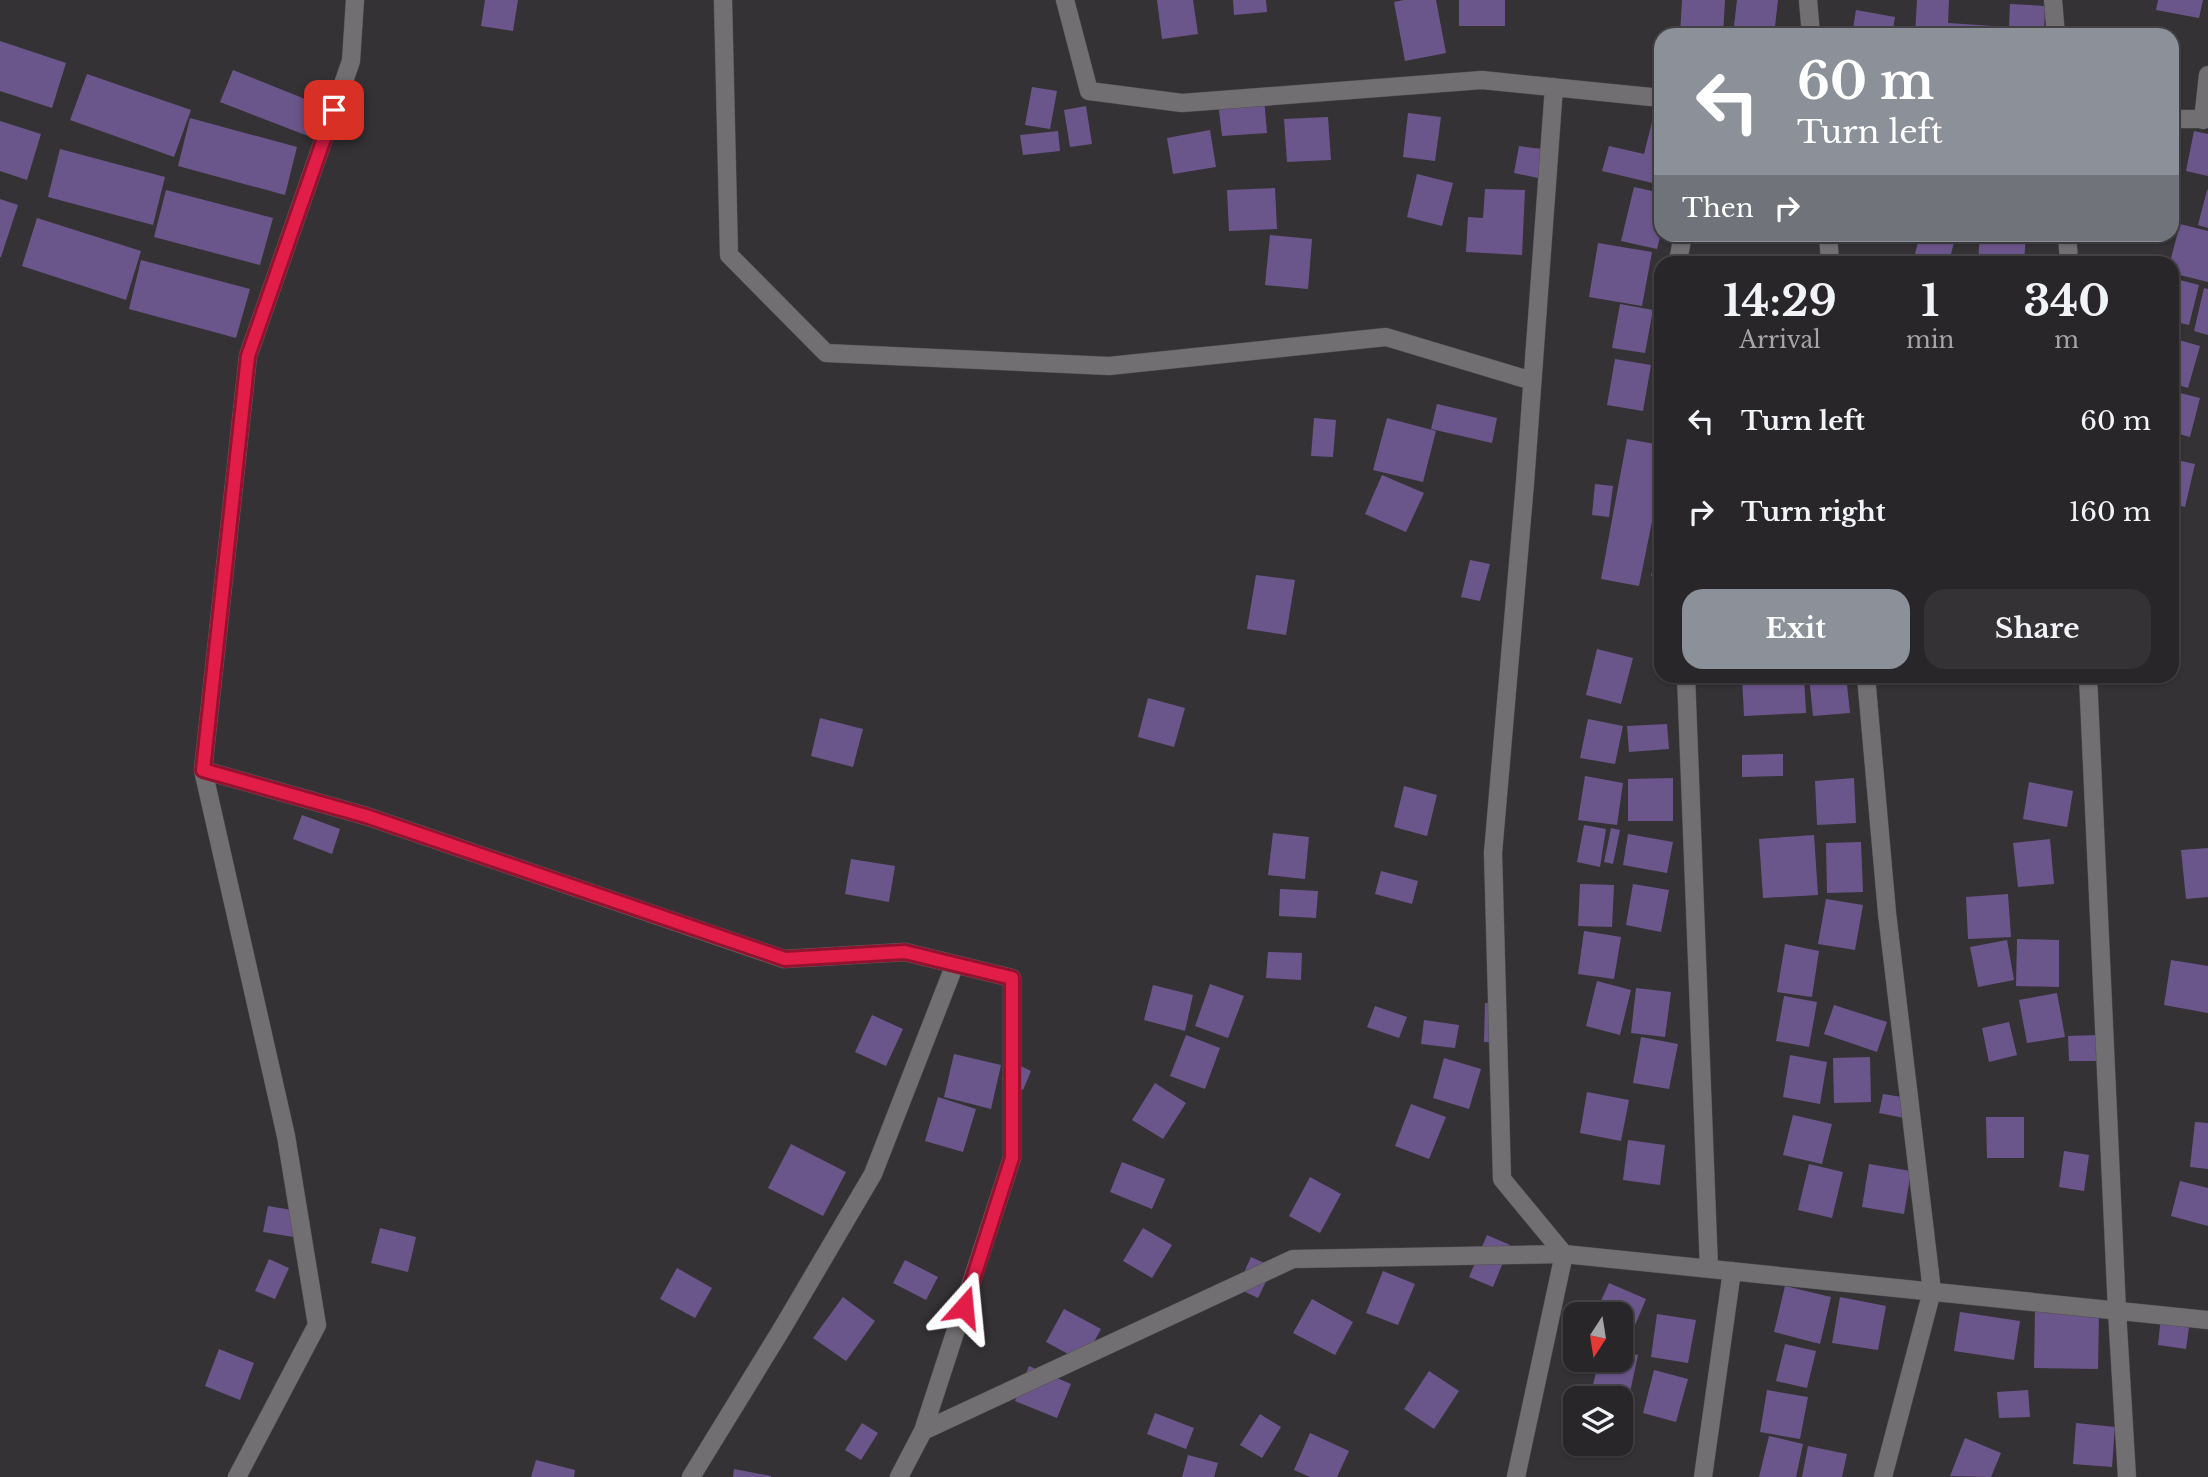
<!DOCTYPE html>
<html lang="en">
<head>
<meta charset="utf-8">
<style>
	:root { --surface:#282628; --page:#343234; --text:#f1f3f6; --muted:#a5a5a8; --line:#444345; --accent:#8c9099 }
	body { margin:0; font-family:"Libre Baskerville",serif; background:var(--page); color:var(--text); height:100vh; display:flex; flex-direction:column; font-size:26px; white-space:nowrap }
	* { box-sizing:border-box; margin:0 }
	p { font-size:23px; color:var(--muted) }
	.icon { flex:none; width:38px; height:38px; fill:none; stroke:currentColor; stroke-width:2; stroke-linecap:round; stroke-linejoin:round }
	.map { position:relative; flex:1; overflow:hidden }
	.drawer { position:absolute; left:1654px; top:256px; width:525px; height:427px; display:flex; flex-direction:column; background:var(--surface); border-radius:21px; box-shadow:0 2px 5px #0004,0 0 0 2px var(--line) }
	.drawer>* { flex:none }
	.guide { position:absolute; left:1654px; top:28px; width:525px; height:214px; border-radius:21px; box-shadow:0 2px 5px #0004,0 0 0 2px var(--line); background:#8c9099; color:#fff; overflow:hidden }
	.needle { width:46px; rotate:192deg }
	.buttons { position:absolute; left:1563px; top:1302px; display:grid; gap:14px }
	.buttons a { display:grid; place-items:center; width:70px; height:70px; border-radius:14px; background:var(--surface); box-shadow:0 2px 5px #0004,0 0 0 2px var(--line); font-size:35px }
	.pin { position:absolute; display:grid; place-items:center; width:60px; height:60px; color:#fff; margin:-30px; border-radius:14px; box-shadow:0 4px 10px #0006 }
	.me { position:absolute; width:77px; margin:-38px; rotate:18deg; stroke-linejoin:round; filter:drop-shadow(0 0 5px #0008) }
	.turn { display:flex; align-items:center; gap:24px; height:147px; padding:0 28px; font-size:32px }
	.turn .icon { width:91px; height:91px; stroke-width:2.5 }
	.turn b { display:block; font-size:49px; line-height:60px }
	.then { display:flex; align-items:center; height:66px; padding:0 28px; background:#0003; gap:14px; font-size:26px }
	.eta { display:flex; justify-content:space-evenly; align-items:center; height:119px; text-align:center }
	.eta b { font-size:42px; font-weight:800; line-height:49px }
	.button { display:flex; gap:14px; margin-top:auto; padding:14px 28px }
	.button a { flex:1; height:80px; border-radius:21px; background:var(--accent); color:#fff; font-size:28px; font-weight:800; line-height:80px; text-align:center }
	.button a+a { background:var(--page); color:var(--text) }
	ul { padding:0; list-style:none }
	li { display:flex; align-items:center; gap:21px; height:91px; padding:0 28px }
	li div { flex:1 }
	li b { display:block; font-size:26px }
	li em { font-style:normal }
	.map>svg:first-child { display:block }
	.building { fill:#6b568c }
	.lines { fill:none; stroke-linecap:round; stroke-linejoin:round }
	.minor-casing { stroke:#504e50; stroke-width:19 }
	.minor { stroke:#726f72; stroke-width:18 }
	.route-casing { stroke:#92132f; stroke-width:18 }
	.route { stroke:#e11d48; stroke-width:12 }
</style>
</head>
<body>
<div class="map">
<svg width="2208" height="1477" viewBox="0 0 2208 1477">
	<rect width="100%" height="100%" fill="#353235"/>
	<!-- building -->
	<path class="building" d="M485 0H518L513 31 481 26Z
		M1157 0H1193L1198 34 1162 39Z
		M1233 0H1266L1267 12 1234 15Z
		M1404 0H1436L1446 53 1405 61 1394 2Z
		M1459 0H1505V26H1459Z
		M1682 0H1725L1723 35 1680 34Z
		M1737 0H1778L1774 35H1733Z
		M1917 0H1949L1948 23 2009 27 2010 4 2045 6 2044 35H1915Z
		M2158 0H2203L2199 18 2156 10Z
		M1856 10 1895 17 1892 35H1852Z
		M0 41 66 63 52 108 0 91Z
		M233 70 320 105 308 136 220 102Z
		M87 74 191 110 174 157 70 120Z
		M1032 87 1057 91 1050 129 1025 125Z
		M1264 98 1267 133 1222 136 1218 102Z
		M1086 106 1092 144 1070 147 1064 110Z
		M1408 113 1441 117 1435 161 1403 157Z
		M1328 117 1331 160 1287 162 1284 119Z
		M190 118 297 147 285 195 178 166Z
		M1653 118 1661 120V185L1602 171 1609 146 1644 154Z
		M0 121 41 134 27 180 0 171Z
		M1210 130 1216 167 1173 174 1167 138Z
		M1058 131 1060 151 1023 155 1020 135Z
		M2194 131 2208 134V176L2186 171Z
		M1519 146 1542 149 1538 178 1514 173Z
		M60 149 165 177 153 225 48 197Z
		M1417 174 1453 183 1442 226 1407 217Z
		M1634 187 1661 193V233L1657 249 1621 241Z
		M1275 188 1277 229 1229 231 1227 190Z
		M1485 189 1525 190 1522 255 1466 252 1468 217 1483 218Z
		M166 190 273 218 260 265 154 237Z
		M2207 190H2208V228L2198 225Z
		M0 199 18 205 1 257H0Z
		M37 218 141 251 126 300 22 266Z
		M2180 224 2208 231V282L2172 273V262H2170Z
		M1920 234H1956L1949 262H1913Z
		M1980 234H2026L2024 262H1978Z
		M1270 235 1312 239 1308 289 1265 285Z
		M1598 243 1652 252 1642 306 1589 297Z
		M141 260 250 289 236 338 129 309Z
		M2172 278 2199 285 2189 325 2172 321Z
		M2204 288 2208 289V335L2194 331Z
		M1620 304 1653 310 1645 353 1612 348Z
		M2172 338 2200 346 2188 388 2172 383Z
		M1615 359 1651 365 1643 411 1607 405Z
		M2172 391 2200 398 2190 437 2172 432Z
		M1437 404 1497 418 1492 443 1431 429Z
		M1314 418 1336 420 1333 457 1311 456Z
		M1387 418 1436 431 1423 482 1373 470Z
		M1627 439 1661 445V477L1639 586 1601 579Z
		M2172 459 2195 464 2185 507 2172 504Z
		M1382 475 1424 493 1406 532 1365 514Z
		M1595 484 1613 486 1609 517 1592 515Z
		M1660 537H1661V578L1651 576Z
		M1470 560 1490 564 1480 601 1461 597Z
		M1256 575 1295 580 1286 635 1247 629Z
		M1597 649 1633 658 1621 704 1586 695Z
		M1742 676H1804L1806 713 1744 716Z
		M1809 676H1846L1850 713 1813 716Z
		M1148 698 1185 708 1174 747 1138 737Z
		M820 718 863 729 853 767 811 756Z
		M1588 719 1623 726 1615 764 1580 758Z
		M1667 724 1669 749 1629 752 1627 726Z
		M1783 754V776L1742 777V755Z
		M1585 776 1623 783 1617 825 1578 820Z
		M1673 778V821H1628V779Z
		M1854 778 1856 823 1817 825 1815 781Z
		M2029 782 2073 791 2067 827 2023 819Z
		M1404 786 1437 795 1427 836 1394 827Z
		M302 815 340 829 332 854 293 839Z
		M1584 825 1606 829 1600 867 1577 862Z
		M1611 828 1620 830 1613 864 1604 862Z
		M1273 833 1309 837 1305 879 1268 875Z
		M1628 834 1673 842 1667 873 1623 865Z
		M1814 835 1818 895 1763 898 1759 839Z
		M2050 839 2054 884 2018 887 2013 843Z
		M1861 842 1863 892 1827 893 1826 843Z
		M2208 848V897L2186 899 2181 850Z
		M851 859 895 866 889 902 845 894Z
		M1381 871 1418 881 1412 904 1375 894Z
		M1580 884 1614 885 1612 927 1578 926Z
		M1633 884 1669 890 1661 932 1626 925Z
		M1280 889 1318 891 1316 918 1279 916Z
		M2008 894 2011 937 1968 939 1966 897Z
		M1826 899 1863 905 1855 950 1818 944Z
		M1584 931 1621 937 1614 979 1578 974Z
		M2017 939 2059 940V987L2016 986Z
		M2007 940 2014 980 1978 987 1970 947Z
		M1785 944 1819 951 1812 997 1777 992Z
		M1268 952 1302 953 1301 980 1266 978Z
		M2171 960 2208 966V1013L2164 1005Z
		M1597 981 1631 990 1620 1035 1586 1026Z
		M1210 984 1244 996 1228 1038 1195 1026Z
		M1153 985 1193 995 1185 1031 1144 1020Z
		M1636 988 1671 992 1665 1037 1631 1033Z
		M2057 993 2065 1037 2027 1043 2019 1000Z
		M1784 996 1817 1002 1809 1047 1776 1041Z
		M1485 1003 1506 1004 1505 1043 1484 1042Z
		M1834 1005 1887 1022 1877 1052 1824 1034Z
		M1375 1006 1407 1017 1399 1038 1367 1027Z
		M872 1015 903 1029 886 1066 855 1052Z
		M1424 1020 1459 1025 1455 1048 1421 1044Z
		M2009 1022 2017 1055 1989 1062 1982 1028Z
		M1186 1035 1220 1048 1205 1089 1170 1076Z
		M2098 1035V1061H2069L2068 1036Z
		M1641 1037 1678 1044 1669 1089 1633 1083Z
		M954 1054 1001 1065 991 1109 944 1097Z
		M1790 1055 1827 1062 1820 1104 1783 1097Z
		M1870 1057 1871 1102 1834 1103 1833 1058Z
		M1444 1058 1481 1069 1469 1109 1433 1098Z
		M1010 1061 1031 1071 1023 1090 1002 1080Z
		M1155 1083 1186 1103 1163 1139 1132 1120Z
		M1587 1092 1629 1100 1621 1141 1580 1133Z
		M1883 1094 1908 1098 1904 1118 1879 1113Z
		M938 1097 976 1109 963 1152 925 1141Z
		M1411 1104 1446 1117 1429 1159 1395 1146Z
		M1793 1115 1832 1124 1822 1164 1783 1155Z
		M1986 1117H2024V1158H1987Z
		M2195 1122 2208 1123V1169L2190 1167Z
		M1628 1140 1665 1145 1660 1185 1623 1180Z
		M791 1144 846 1172 823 1216 768 1188Z
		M2064 1151 2089 1155 2084 1191 2059 1187Z
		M1122 1162 1165 1179 1152 1209 1110 1192Z
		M1809 1164 1843 1172 1832 1218 1798 1210Z
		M1869 1164 1911 1171 1904 1214 1862 1207Z
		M1310 1177 1341 1194 1320 1233 1289 1216Z
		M2180 1181 2208 1188V1226L2171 1216Z
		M268 1206 304 1212 300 1238 263 1232Z
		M380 1228 416 1237 408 1272 371 1263Z
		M1143 1228 1172 1245 1152 1278 1123 1261Z
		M1487 1235 1510 1245 1493 1287 1469 1277Z
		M1251 1257 1273 1267 1258 1298 1237 1288Z
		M269 1259 289 1268 275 1299 255 1291Z
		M905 1260 938 1277 926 1300 893 1283Z
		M677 1268 712 1288 695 1318 660 1299Z
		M1383 1271 1415 1284 1398 1325 1366 1313Z
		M1609 1283 1646 1299 1630 1337 1620 1333V1314H1595Z
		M1785 1286 1831 1297 1820 1344 1774 1332Z
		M843 1297 875 1321 846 1361 813 1338Z
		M1840 1297 1886 1306 1878 1350 1832 1343Z
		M1312 1299 1353 1322 1335 1355 1293 1333Z
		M1064 1309 1101 1329 1083 1362 1046 1342Z
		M2035 1310 2099 1312 2098 1369 2034 1368Z
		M1960 1312 2020 1321 2014 1360 1954 1351Z
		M1657 1314 1696 1320 1688 1363 1651 1357Z
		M2161 1316 2190 1320 2186 1349 2158 1345Z
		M1785 1344 1816 1351 1807 1388 1776 1381Z
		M219 1349 254 1363 240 1400 205 1386Z
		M1620 1351 1638 1355 1629 1397 1592 1389 1599 1360H1620Z
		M1029 1366 1071 1384 1057 1418 1015 1401Z
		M1654 1370 1688 1379 1676 1422 1643 1413Z
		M1429 1371 1459 1391 1434 1429 1404 1409Z
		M1767 1390 1808 1397 1800 1439 1760 1432Z
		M2028 1390 2030 1417 1999 1418 1997 1392Z
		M1155 1413 1194 1428 1186 1449 1147 1434Z
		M1260 1414 1281 1427 1262 1458 1240 1445Z
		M862 1423 878 1433 861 1460 845 1450Z
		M2076 1423 2115 1427 2112 1467 2073 1464Z
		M1310 1433 1349 1451 1337 1477H1310L1294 1470Z
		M1769 1436 1803 1444 1796 1477H1759Z
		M1965 1438 2001 1453 1991 1477 1950 1476Z
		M1808 1446 1847 1454 1842 1477H1802Z
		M1188 1455 1218 1463 1214 1477H1182Z
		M536 1460 575 1470 574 1477H531Z
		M734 1469 771 1476V1477H733Z"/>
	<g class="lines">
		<defs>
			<path id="minor" d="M723 0 729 255 826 353 1109 366 1386 337 1532 381
				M1065 0 1089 91 1182 103 1482 80 1661 98
				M1808 0 1811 35
				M2053 0 2056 35
				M2172 119H2208
				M2203 120 2208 75
				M1828 234 1830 262
				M2067 234 2069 262
				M1678 262 1683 234
				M1686 676 1709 1269
				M1866 676 1887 913 1932 1291 1883 1477
				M2088 676 2117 1311 2127 1477
				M203 770 366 816 784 959 905 952 1012 978V1158L923 1431 899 1477
				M923 1431 1293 1259 1564 1254 2208 1320
				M237 1477 317 1325 286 1136 203 770 248 356 351 61 355 0
				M691 1477 783 1327 873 1174 955 964
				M1516 1477 1564 1254 1502 1179 1493 853 1525 483 1554 87
				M1703 1477 1732 1271"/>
		</defs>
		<!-- minor casing -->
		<use href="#minor" class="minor-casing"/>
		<!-- minor -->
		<use href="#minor" class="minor"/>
	</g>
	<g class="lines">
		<defs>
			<path id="route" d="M334 110 248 356 203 770 366 816 785 959 905 952 1012 978V1158L964 1307"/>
		</defs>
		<!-- route casing -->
		<use href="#route" class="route-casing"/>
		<!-- route -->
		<use href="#route" class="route"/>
	</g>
</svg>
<div class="buttons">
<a><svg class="needle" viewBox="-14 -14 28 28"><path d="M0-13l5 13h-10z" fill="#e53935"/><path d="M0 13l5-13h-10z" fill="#a5a5a8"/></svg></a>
<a><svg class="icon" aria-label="layers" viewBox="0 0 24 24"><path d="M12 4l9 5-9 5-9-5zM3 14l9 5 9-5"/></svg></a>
</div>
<div class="pin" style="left:334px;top:110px;background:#d93025"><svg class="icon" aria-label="arrive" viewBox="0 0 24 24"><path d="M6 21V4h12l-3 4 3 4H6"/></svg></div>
<svg class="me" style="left:964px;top:1307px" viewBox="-20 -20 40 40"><path d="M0-17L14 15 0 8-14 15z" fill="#e11d48" stroke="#fff" stroke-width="4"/></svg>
<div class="guide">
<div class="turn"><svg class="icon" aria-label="left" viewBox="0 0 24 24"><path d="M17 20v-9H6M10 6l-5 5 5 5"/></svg><div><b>60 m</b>Turn left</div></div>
<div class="then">Then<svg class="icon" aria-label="right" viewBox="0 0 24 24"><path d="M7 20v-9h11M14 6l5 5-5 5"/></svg></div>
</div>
<section class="drawer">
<div class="eta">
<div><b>14:29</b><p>Arrival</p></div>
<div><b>1</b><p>min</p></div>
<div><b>340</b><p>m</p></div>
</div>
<ul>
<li><svg class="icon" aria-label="left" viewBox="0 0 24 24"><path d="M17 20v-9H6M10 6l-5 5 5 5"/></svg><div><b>Turn left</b></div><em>60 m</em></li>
<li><svg class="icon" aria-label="right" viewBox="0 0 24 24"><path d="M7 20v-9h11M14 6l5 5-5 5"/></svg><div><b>Turn right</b></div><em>160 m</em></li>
</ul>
<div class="button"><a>Exit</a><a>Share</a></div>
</section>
</div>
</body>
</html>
